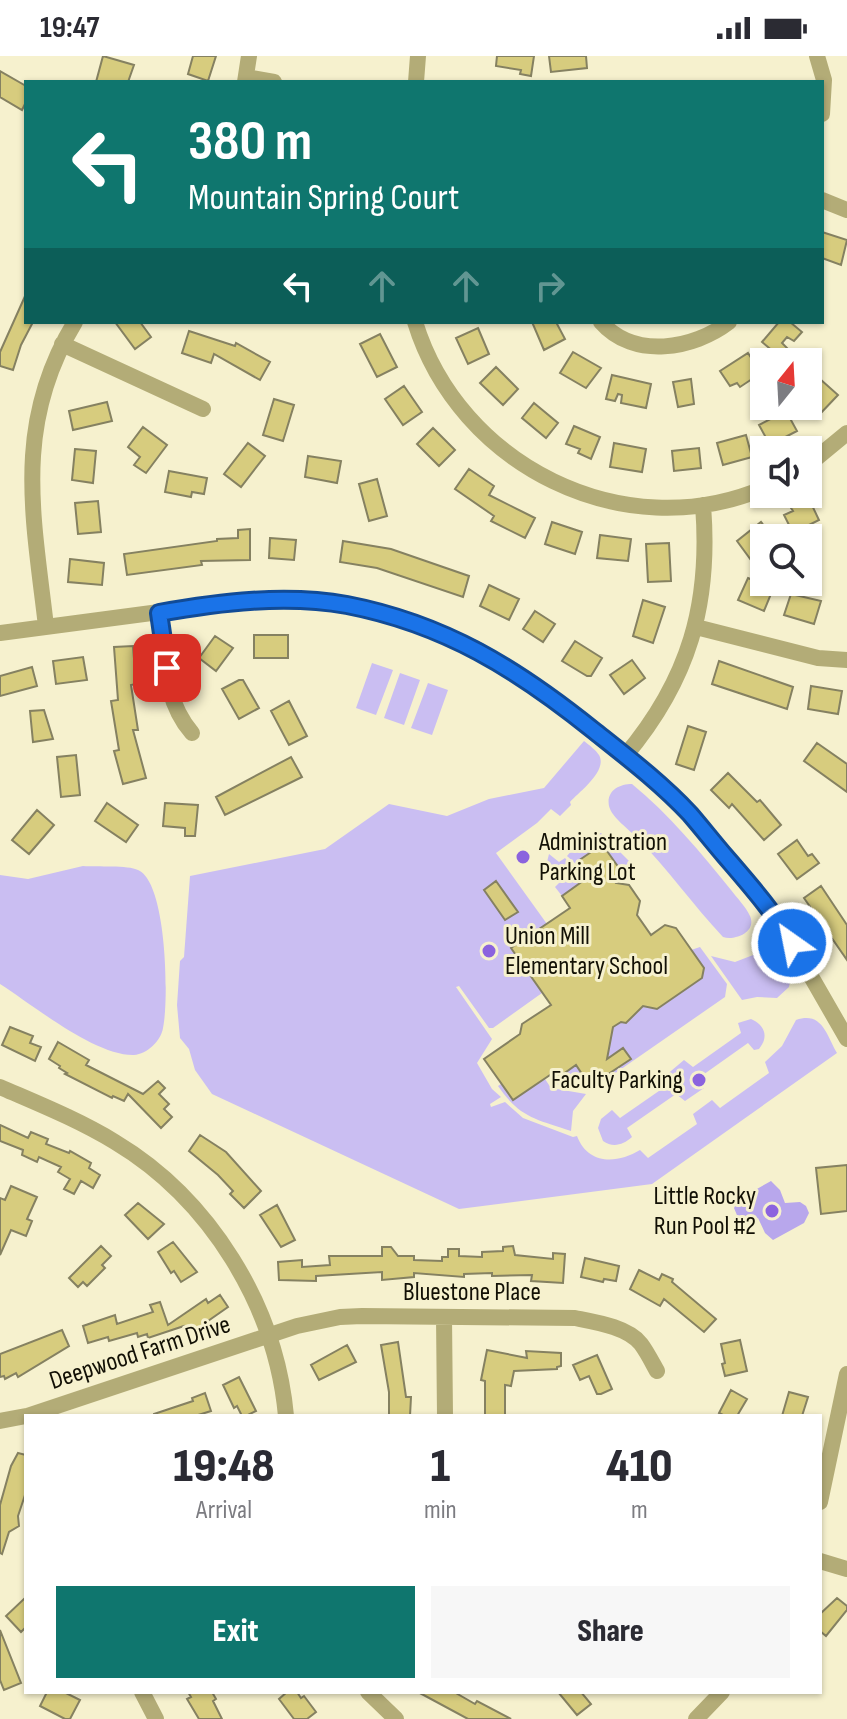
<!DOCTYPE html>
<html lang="en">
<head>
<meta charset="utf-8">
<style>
	:root { --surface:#fff; --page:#f7f7f7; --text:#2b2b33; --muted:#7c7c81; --accent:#0f766e }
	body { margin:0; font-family:"Sofia Sans Condensed",sans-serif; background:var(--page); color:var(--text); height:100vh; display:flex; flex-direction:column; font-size:30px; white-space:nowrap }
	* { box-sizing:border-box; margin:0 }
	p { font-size:26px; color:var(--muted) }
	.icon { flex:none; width:44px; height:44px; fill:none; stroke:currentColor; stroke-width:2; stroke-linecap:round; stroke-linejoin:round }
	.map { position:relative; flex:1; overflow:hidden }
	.details { position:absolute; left:24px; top:1358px; width:798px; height:280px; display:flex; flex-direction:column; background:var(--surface); border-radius:0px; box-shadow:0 2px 6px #0004 }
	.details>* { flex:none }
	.hud { position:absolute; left:24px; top:24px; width:800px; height:244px; border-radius:0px; box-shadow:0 2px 6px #0004; background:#0f766e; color:#fff; overflow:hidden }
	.needle { width:52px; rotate:18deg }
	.controls { position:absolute; left:750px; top:292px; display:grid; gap:16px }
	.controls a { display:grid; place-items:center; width:72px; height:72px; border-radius:0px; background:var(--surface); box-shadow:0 2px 6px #0004; font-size:40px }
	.pin { position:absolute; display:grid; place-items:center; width:68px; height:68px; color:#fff; margin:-34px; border-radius:16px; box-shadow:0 4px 12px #0006 }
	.me { position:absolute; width:88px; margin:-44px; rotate:327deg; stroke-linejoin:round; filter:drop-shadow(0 0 6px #0008) }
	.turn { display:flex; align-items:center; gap:28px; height:168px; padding:0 32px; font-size:36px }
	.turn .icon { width:104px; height:104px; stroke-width:2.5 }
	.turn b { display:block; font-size:56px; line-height:68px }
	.lanes { display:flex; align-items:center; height:76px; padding:0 32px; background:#0003; justify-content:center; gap:40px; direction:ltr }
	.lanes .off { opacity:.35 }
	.eta { display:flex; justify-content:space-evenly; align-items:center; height:136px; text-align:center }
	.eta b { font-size:48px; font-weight:800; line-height:56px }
	.button { display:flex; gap:16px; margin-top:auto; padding:16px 32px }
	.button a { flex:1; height:92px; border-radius:0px; background:var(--accent); color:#fff; font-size:32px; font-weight:800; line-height:92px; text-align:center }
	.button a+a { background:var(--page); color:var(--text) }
	.status { display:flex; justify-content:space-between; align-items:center; height:56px; padding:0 40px; background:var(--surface); direction:ltr }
	.status svg { height:22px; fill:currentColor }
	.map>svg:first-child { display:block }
	.green { fill:#cabef2 }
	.water { fill:#b8a7ec }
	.building { fill:#d7cc7e; stroke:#858161; stroke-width:2 }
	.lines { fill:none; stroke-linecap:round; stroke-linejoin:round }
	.minor { stroke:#b3ac77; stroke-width:16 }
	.route-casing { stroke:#114b97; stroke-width:20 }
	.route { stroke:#1a73e8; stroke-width:14 }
	.poi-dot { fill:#8b63de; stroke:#f6f1ce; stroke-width:3 }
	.labels { text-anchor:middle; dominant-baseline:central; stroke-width:6; stroke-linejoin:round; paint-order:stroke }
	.poi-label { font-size:26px; fill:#121005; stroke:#f6f1ce; text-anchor:start }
	.street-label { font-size:26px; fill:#121005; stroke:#f6f1ce }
</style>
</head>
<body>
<div class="status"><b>19:47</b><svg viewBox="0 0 49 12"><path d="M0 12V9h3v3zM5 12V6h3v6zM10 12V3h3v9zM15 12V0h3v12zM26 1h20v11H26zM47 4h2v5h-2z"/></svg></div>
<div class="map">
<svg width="847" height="1663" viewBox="0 0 847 1663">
	<rect width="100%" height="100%" fill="#f6f1ce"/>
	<!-- green -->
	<path class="green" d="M372 607 393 614 376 659 356 652Z
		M400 617 420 624 404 669 384 662Z
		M428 627 448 634 432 679 411 672Z
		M584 685C589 689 596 694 599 699 608 715 579 736 570 746L571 749 560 760 551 753 537 767 496 797 547 868 511 893 542 937 493 972H489L459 930 456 931 492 983 477 1007 492 1033 501 1041 490 1048 491 1051 505 1046 523 1062 573 1081 577 1080C588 1109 617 1108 640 1094L648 1102 697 1068 693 1058 712 1044 720 1052 769 1017 765 1006 782 990 796 964C822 955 826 978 837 997L652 1128 459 1153 212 1038 195 1014 189 993 180 982 177 949 180 905 184 901 190 820 325 793 389 748 447 760 489 743 544 732Z
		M632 728C669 758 701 797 731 834 737 842 746 851 750 860 757 876 735 885 723 881 693 849 668 813 637 782 629 773 612 762 609 750 606 735 619 728 632 728Z
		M601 777 629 805 630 810 618 817 619 812 607 795 597 792 578 810 567 800 582 782Z
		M549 798 559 806 565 802 584 824 562 840 555 831 559 827 547 806Z
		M83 810C97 811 128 809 138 814 167 826 169 944 163 972 161 985 147 998 134 999 95 1000 33 949 0 928V819L28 823Z
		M700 891 727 928 725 941 591 1034 555 1028 549 1020 559 1021 610 986V973L621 966 627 967 645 949 658 953 702 922 704 912 691 894Z
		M761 896C779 894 794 913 789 931L777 942 757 941 742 944 711 900 735 906Z
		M751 963C765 969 769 981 759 993L754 994 748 987 700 1021 704 1032 685 1045 676 1038 627 1072 632 1081C623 1089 613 1092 603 1085L598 1072 601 1063 612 1054 620 1062 669 1028 665 1020 684 1004 693 1011 741 977 738 967Z
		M545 1023 551 1032 586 1038 573 1055 571 1075C536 1063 520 1062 498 1030L501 1028 513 1044Z"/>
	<!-- water -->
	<path class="water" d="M771 1125 780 1134 785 1147 800 1146 806 1150 809 1157 804 1167 773 1184 765 1177 758 1162 750 1166 739 1164 734 1152 739 1143Z"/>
	<!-- building -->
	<path class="building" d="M103 0 134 9 128 26H96Z
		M193 0H216L208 25 188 18Z
		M497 0H534L531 20 520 18 521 14 496 10Z
		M549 0H586L587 12 551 16Z
		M0 15 26 30V46L22 54 0 41Z
		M822 176 847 184 841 209 822 202Z
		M26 238V266H33L21 289 13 314 0 310V296Z
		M115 266H140L151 281 135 293Z
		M532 266H556L565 283 544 294Z
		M779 266H790L802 276 794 285 787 281 782 287 788 293 781 302 762 286Z
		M478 272 489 298 468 308 456 282Z
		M189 275 235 290 236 287 270 306 260 324 214 298 211 307 182 297Z
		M380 278 397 311 377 321 360 288Z
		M573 296 601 312 586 332 560 317Z
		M748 297 761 317 740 331 737 327 730 330 720 315Z
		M496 311 518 333 503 349 480 327Z
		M612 319 651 328 646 352 621 347 622 339 618 338 615 345 606 343Z
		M691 323 694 348 678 351 673 326Z
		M820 323 838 339 818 360 808 351V336Z
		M404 330 422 356 403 369 385 343Z
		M274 343 294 349 283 385 263 379Z
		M107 346 112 365 73 374 69 355Z
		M534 347 558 367 546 382 522 362Z
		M786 355 797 375 770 389 759 369Z
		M574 370 600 381 591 403 578 397 580 393 566 388Z
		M143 371 167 389 146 417 134 409 140 401 128 391Z
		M433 372 455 394 439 410 417 388Z
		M746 379 752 401 723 409 717 387Z
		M248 387 265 400 241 431 224 418Z
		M614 387 646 393 642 416 610 411Z
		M699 392 701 412 674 415 672 395Z
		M75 393 96 395 93 427 72 424Z
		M308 400 341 405 337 427 305 421Z
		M469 413 494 430 489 439 535 462 525 482 491 465 494 460 455 433Z
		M169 415 207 422 204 438 192 436 191 441 165 436Z
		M377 423 387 460 369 465 359 428Z
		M809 443 819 464 793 477 784 459 793 455 791 452Z
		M98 445 101 476 78 478 75 447Z
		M552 466 582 476 575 498 545 488Z
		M761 466 774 482H764V494L751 504 737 485Z
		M250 473V504L201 505 202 509 127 519 124 498 217 485V483L238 482V474Z
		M600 479 631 483 628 505 597 502Z
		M270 482 296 484 294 504 269 502Z
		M343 485 391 493 469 520 463 541 377 512 340 506Z
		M669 487 671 525 648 526 646 488Z
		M70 503 104 507 102 529 68 526Z
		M748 522 773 533 764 555 738 544Z
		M489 529 519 543 509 564 480 550Z
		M791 538 821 545 814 568 784 559Z
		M643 544 665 551 653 587 633 580Z
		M535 555 555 568 543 586 523 573Z
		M254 579H288V602H254Z
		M215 580 233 592 216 615 199 602Z
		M575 585 602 602 591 620H587L562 605Z
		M133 590 136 628 131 629 138 674H133L146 722 123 728 114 695 119 694 111 645 118 644 114 591Z
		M83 601 87 624 56 628 53 605Z
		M632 604 645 622 624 638 610 619Z
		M719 605 793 631 787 653 712 628Z
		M32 611 37 630 0 640V620Z
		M239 624H243L259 652 239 663 222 633Z
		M811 630 842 635 838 658 808 653Z
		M289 645 307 680 289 689 271 655Z
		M44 654 53 683 33 686 30 655Z
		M688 670 706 676 694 714 676 708Z
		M817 687 847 708V736L804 705Z
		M76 699 80 739 61 741 57 701Z
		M291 701 302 721 225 759 216 741Z
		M728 717 757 746 760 744 781 769 764 784 732 748 729 752 711 734Z
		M107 747 138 769 126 786 95 765Z
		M165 747 198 749 195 780H185V772L163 770Z
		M37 754 54 769 29 798 12 784Z
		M797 784 808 800 812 798 819 807 797 823 778 798Z
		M597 792 607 795 619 812 616 827 629 829 640 845 637 859 651 879 665 869 676 872 704 912 702 922 657 953 643 950 626 967 621 966 613 971 607 1003 623 992 631 1003 590 1030 576 1009 559 1021 550 1019 513 1044 484 1003 520 978 522 968 551 949 511 892 570 852 562 840 587 822 578 810V805Z
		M496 825 518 856 505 864 484 834Z
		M821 830 847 869V904L804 842Z
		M10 971 33 980 30 987 41 991 35 1005 2 989Z
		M58 986 89 1004 86 1009 143 1038 158 1025 165 1032 159 1038 169 1048 164 1053 172 1061 161 1072 128 1038 124 1045 113 1040 112 1042 65 1018 67 1017 59 1012 60 1010 49 1003Z
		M0 1069 28 1082 31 1076 48 1083 46 1088 69 1097 70 1095 91 1107 89 1112 100 1119 93 1132 81 1125 74 1138 64 1133 70 1123 58 1116 61 1111 39 1101 37 1106 22 1099 23 1094 0 1085Z
		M200 1079 226 1096 261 1135 244 1152 230 1138 233 1135 218 1119 189 1095Z
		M847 1109V1155L821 1158 816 1112Z
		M11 1130 37 1141 27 1163 32 1165 26 1180 11 1174 0 1199V1142L5 1144Z
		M138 1147 164 1168 148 1183 125 1159Z
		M277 1149 295 1184 281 1191 260 1159Z
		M173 1186 197 1216 181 1226 174 1215 171 1217 158 1196Z
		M101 1190 111 1200 102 1209 105 1212 87 1230 83 1226 78 1231 69 1222Z
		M513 1190 515 1199 553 1203V1197L565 1198 563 1227 531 1225 532 1219 492 1220V1217L464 1218V1221L414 1217V1221L382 1224V1216L316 1220V1225L279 1224 278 1206 302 1204V1211L330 1209 329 1200H382V1191H391L398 1200H414V1204L442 1205V1201H448V1193H459V1200L482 1201V1196L503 1195V1191Z
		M585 1202 619 1210 616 1225 604 1223 603 1226 581 1221Z
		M639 1214 659 1224 662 1218 673 1223 672 1226 716 1263 704 1276 664 1243 660 1250 630 1233Z
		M220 1239 228 1251 195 1274 193 1270 186 1272 184 1270 148 1282 147 1278 138 1281 137 1277 109 1285 108 1281 88 1287 83 1270 115 1259 117 1268 153 1256 150 1249 160 1246 168 1269 206 1243 208 1247Z
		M62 1274 69 1290 18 1321 16 1317 5 1323 4 1320 0 1321V1298Z
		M740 1284 747 1315 725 1320 722 1308 725 1307 721 1288Z
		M398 1286 406 1341H411L410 1360H389V1336L381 1289Z
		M347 1289 356 1306 319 1324 311 1309Z
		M487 1294 527 1302 526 1295 561 1297V1310L557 1311V1313L514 1315 511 1330 505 1329V1360H485V1325L481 1324Z
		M597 1299 612 1333 601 1338H597L589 1320 580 1324 573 1309Z
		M239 1321 256 1355 246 1360H242L237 1350 234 1352 223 1329Z
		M731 1334 747 1343 737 1360H725L719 1357Z
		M789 1336 808 1341 802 1360H782Z
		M205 1337 211 1355 195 1360H154V1358L193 1345 192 1342Z
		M18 1397 26 1399V1436L18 1460 19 1470 9 1476 2 1498 0 1497V1449L11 1410Z
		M26 1541V1571L21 1576 6 1560Z
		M837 1542 847 1550V1554L826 1580 820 1575V1558Z
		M0 1574 21 1627 4 1634 0 1624Z
		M47 1636H64L80 1644 70 1663H65L40 1650Z
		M188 1636H212L216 1643 213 1645 222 1663H199L187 1643 191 1641Z
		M287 1636H297L301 1642 304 1640 316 1656 307 1663H294L279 1643Z
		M418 1636H454L475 1648 477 1645 511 1663H468Z
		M558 1636H581L591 1648 577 1659Z"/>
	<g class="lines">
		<!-- minor -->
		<path class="minor" d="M817 0 824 24 822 58
			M246 21 274 26
			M245 26 249 0
			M416 26 418 0
			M822 144 847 154
			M415 266C459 409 623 492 764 432
			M601 266C634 304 694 293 729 266
			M62 288 203 353
			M808 409 847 377
			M159 557C165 599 163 644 192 677
			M46 570C33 459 13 368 75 266
			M696 571 818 602 847 604
			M0 577 212 549 266 544 314 546 346 549 399 562 475 592 541 633 652 722 689 758 782 870 847 983
			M625 700C689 624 711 548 703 449
			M0 1031C39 1048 79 1064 115 1086 210 1143 276 1250 286 1360
			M444 1261 445 1360
			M27 1360 297 1270 340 1261 362 1260 575 1262C595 1266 628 1271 641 1288 647 1296 652 1306 657 1315
			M0 1365 26 1360
			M820 1446 847 1318
			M820 1505 847 1513
			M142 1636 156 1663
			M368 1636 396 1663
			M696 1663 722 1636"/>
	</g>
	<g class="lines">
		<defs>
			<path id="route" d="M167 612 159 557C220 546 286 538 347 549 445 568 517 613 593 674 627 701 661 727 690 758 702 772 713 786 725 800 749 828 773 855 792 887"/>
		</defs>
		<!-- route casing -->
		<use href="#route" class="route-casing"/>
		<!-- route -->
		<use href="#route" class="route"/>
	</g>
	<!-- markers -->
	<g class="poi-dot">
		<circle cx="523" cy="801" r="8"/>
		<circle cx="489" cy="895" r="8"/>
		<circle cx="699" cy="1024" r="8"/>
		<circle cx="772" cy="1155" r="8"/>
	</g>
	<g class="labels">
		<!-- poi labels -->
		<g class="poi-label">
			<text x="539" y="786">Administration<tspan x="539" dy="30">Parking Lot</tspan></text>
			<text x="505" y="880">Union Mill<tspan x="505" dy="30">Elementary School</tspan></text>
			<text x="683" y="1024" text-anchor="end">Faculty Parking</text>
			<text x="756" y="1140" text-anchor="end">Little Rocky<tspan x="756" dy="30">Run Pool #2</tspan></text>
		</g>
		<!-- street labels -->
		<g class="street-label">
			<text x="472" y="1236">Bluestone Place</text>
			<text transform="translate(140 1297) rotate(-18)">Deepwood Farm Drive</text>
		</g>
	</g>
</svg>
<div class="controls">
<a><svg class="needle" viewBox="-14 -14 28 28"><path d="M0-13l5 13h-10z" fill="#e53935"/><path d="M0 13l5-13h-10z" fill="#7c7c81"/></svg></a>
<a><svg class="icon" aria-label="sound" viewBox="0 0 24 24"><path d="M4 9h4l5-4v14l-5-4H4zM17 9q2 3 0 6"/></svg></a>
<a><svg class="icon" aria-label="search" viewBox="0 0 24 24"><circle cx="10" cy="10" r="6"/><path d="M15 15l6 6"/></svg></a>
</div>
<div class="pin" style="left:167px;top:612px;background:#d93025"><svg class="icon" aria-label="arrive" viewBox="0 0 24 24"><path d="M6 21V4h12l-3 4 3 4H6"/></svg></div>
<svg class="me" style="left:792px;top:887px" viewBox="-20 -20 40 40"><circle r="17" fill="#1a73e8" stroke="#fff" stroke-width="3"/><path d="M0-11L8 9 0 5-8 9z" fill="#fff"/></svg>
<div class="hud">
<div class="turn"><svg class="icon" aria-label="left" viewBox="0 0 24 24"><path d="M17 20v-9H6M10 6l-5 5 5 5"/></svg><div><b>380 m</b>Mountain Spring Court</div></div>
<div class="lanes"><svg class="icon" aria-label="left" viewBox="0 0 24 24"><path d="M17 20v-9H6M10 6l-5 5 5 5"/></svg><svg class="icon off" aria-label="ahead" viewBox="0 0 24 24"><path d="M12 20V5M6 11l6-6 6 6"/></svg><svg class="icon off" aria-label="ahead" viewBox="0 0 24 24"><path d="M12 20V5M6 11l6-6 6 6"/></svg><svg class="icon off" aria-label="right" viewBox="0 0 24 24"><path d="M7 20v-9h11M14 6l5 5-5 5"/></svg></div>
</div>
<section class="details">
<div class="eta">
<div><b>19:48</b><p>Arrival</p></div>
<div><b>1</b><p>min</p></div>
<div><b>410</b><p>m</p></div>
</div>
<div class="button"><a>Exit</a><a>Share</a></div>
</section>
</div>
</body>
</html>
